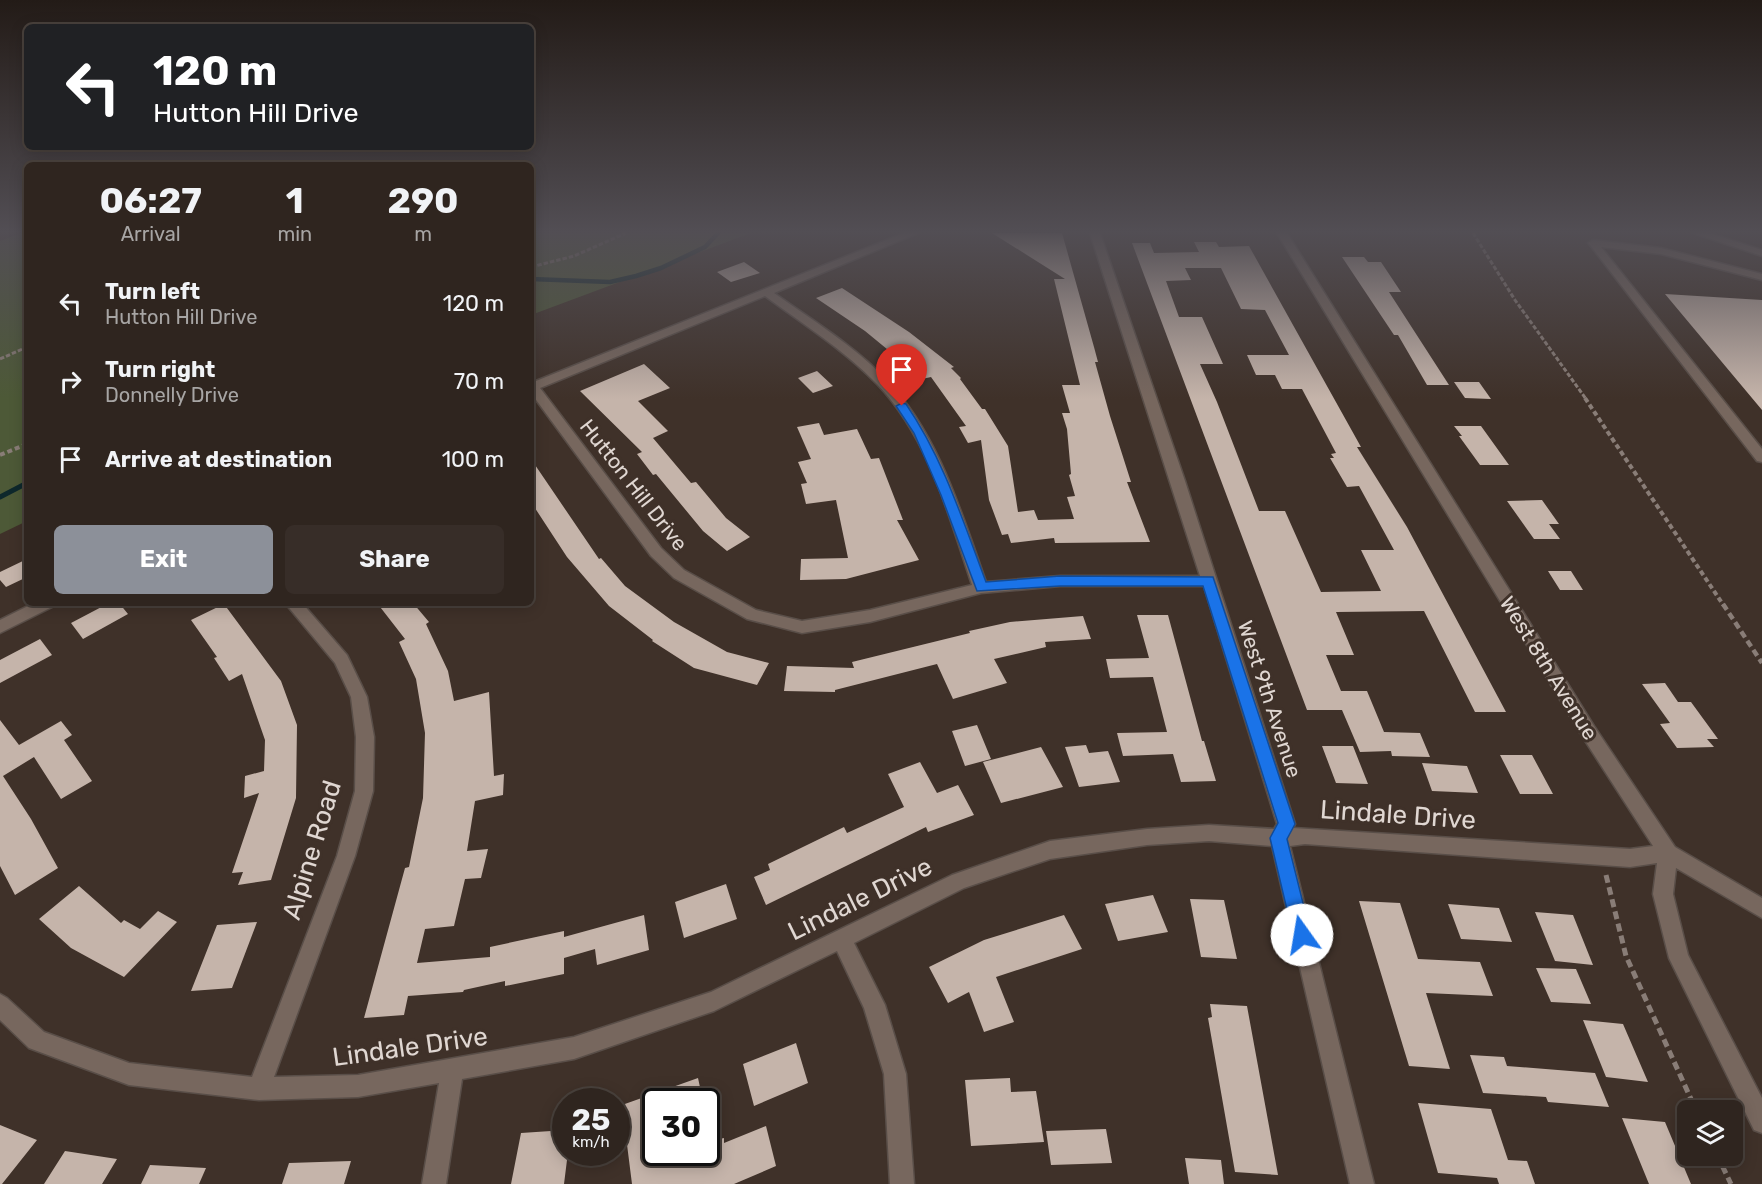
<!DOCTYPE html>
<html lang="en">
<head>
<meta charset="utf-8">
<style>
	:root { --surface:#2f251f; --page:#372d28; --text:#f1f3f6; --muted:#a7a5a4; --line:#4a423d; --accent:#8c9099 }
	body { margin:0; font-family:Rubik,sans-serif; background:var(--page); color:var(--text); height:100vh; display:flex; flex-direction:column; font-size:22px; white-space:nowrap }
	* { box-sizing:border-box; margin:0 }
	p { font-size:20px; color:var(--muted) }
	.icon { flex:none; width:33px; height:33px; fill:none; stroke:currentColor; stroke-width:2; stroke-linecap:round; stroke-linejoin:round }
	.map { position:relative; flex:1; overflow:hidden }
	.drawer { position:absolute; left:24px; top:162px; width:510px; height:444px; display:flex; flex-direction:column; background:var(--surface); border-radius:9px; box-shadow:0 3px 15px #0003,0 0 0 2px var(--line) }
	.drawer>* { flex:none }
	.hud { position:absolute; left:24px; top:24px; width:510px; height:126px; border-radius:9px; box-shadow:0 3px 15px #0003,0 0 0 2px var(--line); background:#202124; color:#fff; overflow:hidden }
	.buttons { position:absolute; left:1677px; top:1100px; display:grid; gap:12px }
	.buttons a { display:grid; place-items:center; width:66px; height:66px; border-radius:9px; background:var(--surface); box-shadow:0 3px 15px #0003,0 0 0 2px var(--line); font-size:30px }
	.speed { position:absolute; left:552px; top:1088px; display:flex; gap:12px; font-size:30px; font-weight:700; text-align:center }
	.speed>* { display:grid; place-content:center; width:78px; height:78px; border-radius:50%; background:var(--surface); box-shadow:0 3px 15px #0003,0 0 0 2px var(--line); line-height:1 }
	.speed small { font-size:15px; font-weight:400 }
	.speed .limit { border:3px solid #111; border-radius:9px; background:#fff; color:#111 }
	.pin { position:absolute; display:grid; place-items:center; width:51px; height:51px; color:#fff; margin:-62px -26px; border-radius:50% 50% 50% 0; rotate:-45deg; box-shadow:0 0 6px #0007 }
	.pin .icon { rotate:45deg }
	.me { position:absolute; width:66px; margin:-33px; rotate:347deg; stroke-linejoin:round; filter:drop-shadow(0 0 4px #0008) }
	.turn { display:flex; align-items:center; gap:21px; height:126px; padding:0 30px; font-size:27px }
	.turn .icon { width:78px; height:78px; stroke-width:2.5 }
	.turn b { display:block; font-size:42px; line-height:51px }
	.eta { display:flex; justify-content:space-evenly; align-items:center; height:102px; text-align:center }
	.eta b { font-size:36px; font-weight:700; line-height:42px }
	.primary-button { display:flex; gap:12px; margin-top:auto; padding:12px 30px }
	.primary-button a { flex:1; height:69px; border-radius:9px; background:var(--accent); color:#fff; font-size:24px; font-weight:700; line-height:69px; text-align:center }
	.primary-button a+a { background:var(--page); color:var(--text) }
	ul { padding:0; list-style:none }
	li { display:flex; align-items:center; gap:18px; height:78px; padding:0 30px }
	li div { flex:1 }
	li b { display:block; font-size:22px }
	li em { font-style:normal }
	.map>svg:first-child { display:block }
	.green { fill:#4d5937 }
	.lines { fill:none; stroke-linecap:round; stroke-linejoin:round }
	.stream-far1 { stroke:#0e282c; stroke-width:4.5 }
	.stream { stroke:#0e282c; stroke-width:5 }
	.building { fill:#c5b4aa; fill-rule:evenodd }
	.minor-casing { stroke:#594e48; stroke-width:3 }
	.path-far3 { stroke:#897d77; stroke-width:3; stroke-dasharray:4.5 2; stroke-linecap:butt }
	.path-far2 { stroke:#897d77; stroke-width:4; stroke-dasharray:5 3; stroke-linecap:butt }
	.path-far1 { stroke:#897d77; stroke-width:4.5; stroke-dasharray:7 4; stroke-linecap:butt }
	.path { stroke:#897d77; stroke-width:5; stroke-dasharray:8 4.5; stroke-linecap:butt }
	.minor { fill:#77675e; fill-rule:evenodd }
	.route { fill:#1a73e8; stroke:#114b97; stroke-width:1.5 }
	.labels { text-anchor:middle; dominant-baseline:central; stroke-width:6; stroke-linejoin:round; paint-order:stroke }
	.street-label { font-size:21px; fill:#e0d7d2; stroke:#3f3129 }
	.near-street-label { font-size:26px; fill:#e0d7d2; stroke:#3f3129 }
</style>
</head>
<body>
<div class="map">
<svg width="1762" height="1184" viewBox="0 0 1762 1184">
	<rect width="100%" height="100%" fill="#3f3129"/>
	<!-- green -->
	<path class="green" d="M21 233H27V521L0 534V241Z
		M531 233H751L531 315Z"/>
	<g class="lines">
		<!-- stream-far1 -->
		<path class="stream-far1" d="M531 279 610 282 636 276 661 268 705 247 718 233"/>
		<!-- stream -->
		<path class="stream" d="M0 497 27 483"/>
	</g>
	<!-- building -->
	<path class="building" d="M992 233H1062L1094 347 1098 362H1095L1110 416 1131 482H1127L1150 542 1055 543 1054 538 1011 543 1008 534 1002 535 989 500 981 440 968 443 959 427 966 426 931 377 922 379 897 352 893 354 865 331 816 298 842 288 909 332 954 367 951 368 961 378 960 379 982 409H985L1008 446 1018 512 1034 510 1038 520 1074 519 1067 497 1075 496 1069 475 1071 474 1067 429 1062 413H1070L1062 385H1080L1054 279H1065Z
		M1194 242H1216L1219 247 1249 246 1361 447H1357L1407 527 1506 712H1475L1424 611 1336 612 1354 655H1326L1341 691H1367L1384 732 1420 733 1430 757 1392 756 1391 751 1360 752 1342 710H1307L1132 243H1150L1154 253 1199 252ZM1185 268H1221L1241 309 1265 310 1289 355H1247L1256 375H1275L1282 389H1302L1336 453 1331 454 1334 458H1330L1347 487 1359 486 1394 550H1361L1381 591 1321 592 1285 511H1259L1217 402 1200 364H1223L1202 317H1179L1166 281 1191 280Z
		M1342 257H1364L1368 262H1381L1401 292H1389L1449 385H1427L1398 335H1394Z
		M744 262 760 273 731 282 717 272Z
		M1665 294 1762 300V410Z
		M644 364 670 388 638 401 668 431 653 438 691 483 696 482 726 518 750 537 727 551 703 531 656 474 653 475 637 454 642 452 580 391Z
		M817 371 833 386 813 393 798 378Z
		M1454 382H1479L1491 399 1465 398Z
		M819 423 824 435 857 429 871 459 879 458 903 520H897L919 560 846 579 800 580 801 559 848 558 836 500 806 504 801 484 807 483 798 462 811 459 797 427Z
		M1454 426H1481L1509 465H1480L1459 436H1462Z
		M531 459 599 559 601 558 625 586 674 622 727 652 769 663 757 685 694 668 652 641 653 640 609 606 567 557 531 502Z
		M1542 500 1559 524H1549L1560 539H1534L1507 501Z
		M27 559V577L6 587 0 580V572Z
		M1548 571H1571L1583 590H1560Z
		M109 603H119L128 614 83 639 71 623Z
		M377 603H413L429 622 426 624 448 671 454 701 489 692 494 776 504 774 503 795 475 801 467 851 488 849 481 878 465 879 454 926 425 929 417 963 490 957V947L564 931V937L644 915 649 950 597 965 595 949 564 958V974L505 986V981L464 990 463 992 408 996 404 1015 364 1018 405 868 409 867 423 798 425 733 416 679 399 642 405 639Z
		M224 604 281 681 297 725 296 798 271 880 238 885 243 872 232 873 259 793 244 798 245 776 264 771 265 740 242 674 229 681 214 658 217 657 191 620Z
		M1137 615H1168L1202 741H1204L1216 781 1181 782 1173 754 1123 756 1117 733 1167 732 1153 677 1110 678 1106 659 1149 658Z
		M1083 616 1091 639 1045 642 1046 647 994 659 1007 683 953 699 937 664 835 690V692L784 691 787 666 854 668 852 662 970 633 969 631 1010 622Z
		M40 639 52 655 0 683V660Z
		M1665 683 1678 702H1691L1718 739H1707L1714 747 1677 748 1660 724 1670 723 1642 684Z
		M0 720 19 745 61 721 72 735 64 740 92 781 61 799 34 757 3 776 31 819 58 868 15 895 0 866Z
		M977 725 991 759 965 766 952 731Z
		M1086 745 1089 753 1108 751 1120 782 1079 787 1065 747Z
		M1322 746H1353L1368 784 1336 783Z
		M1041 747 1063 787 1001 803 983 762Z
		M1500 755H1532L1553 794H1520Z
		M920 762 937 793 958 785 974 815 928 832 926 827 766 905 754 877 770 870 768 864 844 827 847 833 904 807 888 774Z
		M1422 763 1467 766 1478 793 1432 791Z
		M726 884 737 919 684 938 675 902Z
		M79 886 121 923 124 920 140 929 158 911 177 922 124 977 71 948 39 919Z
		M1153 895 1168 932 1118 941 1105 904Z
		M1190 899 1224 900 1237 959 1201 957Z
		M1359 901 1400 903 1418 959 1480 962 1493 996 1426 993 1450 1069 1409 1066Z
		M1448 904 1499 908 1512 942 1461 939Z
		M1535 912 1573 915 1593 965 1555 961Z
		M1064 915 1082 949 996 977 1014 1022 984 1032 969 992 948 1003 929 967 984 940Z
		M257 922 232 988 191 991 217 925Z
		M1536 968 1576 969 1591 1004 1551 1002Z
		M1210 1004 1247 1006 1278 1175 1235 1172 1208 1018 1212 1017Z
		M1583 1020 1623 1024 1648 1082 1606 1077Z
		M796 1043 808 1083 754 1106 743 1064Z
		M1470 1055 1504 1057 1507 1066 1595 1073 1609 1107 1548 1102 1546 1097 1483 1093Z
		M698 1078 703 1101H656V1152H706V1142L724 1138V1143L766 1126 776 1166 734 1184H632L622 1105Z
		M1010 1078 1011 1092 1036 1091 1044 1142 971 1146 965 1080Z
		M1418 1103 1491 1109 1508 1160 1527 1161 1535 1184H1499L1497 1178 1438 1173Z
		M1622 1118 1665 1122 1691 1184H1649Z
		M0 1125 37 1140 2 1184H0Z
		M1106 1129 1112 1163 1051 1165 1046 1131Z
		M566 1130V1152H568L564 1184H511L521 1133Z
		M65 1151 117 1159 102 1184H44Z
		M1185 1158 1221 1160 1224 1184H1189Z
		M351 1161 344 1184H282L289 1163Z
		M150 1165 206 1168 199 1184H141Z"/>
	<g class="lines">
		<defs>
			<path id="minor" d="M904 233H918L774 293C812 320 853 345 886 379 939 435 961 512 986 582L1060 576H1200L1090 233H1100L1185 481 1295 824 1293 828 1630 849 1653 846 1582 736 1277 233H1287L1594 726 1675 847 1762 898V918L1676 868 1673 894 1688 955 1762 1098V1133L1754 1130 1669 958 1653 894 1657 863 1630 867 1305 844 1290 846 1374 1184H1350L1272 846 1209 841 1147 845 1050 859 964 888 854 943 885 1005 906 1074 914 1184H890L884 1074 864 1008 837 951 714 1011 574 1059 462 1079 446 1184H422L439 1083 358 1097 259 1100 129 1085 29 1048 0 1020V994L7 998 44 1032 129 1063 252 1077 337 856 355 791 356 737 351 697 335 663 285 603H302L347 655 367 697 374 737 373 791 355 856 274 1077 358 1075 574 1037 711 992 952 875 1050 841 1147 829 1209 825 1274 829 1277 824 1204 586H1060L981 593 870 622 802 633 747 619 674 578 651 556 531 393V383ZM765 296C803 324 844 350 877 384 929 438 949 516 972 585L870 610 802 621 756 610 684 570 661 548 540 388Z
				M1693 233H1709L1762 250V256Z
				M1593 240 1661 248 1762 274V280L1661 254 1601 247 1762 449V462L1757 461 1590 245 1588 243Z
				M34 603H55L52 607 0 633V620Z"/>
		</defs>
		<!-- minor casing -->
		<use href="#minor" class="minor-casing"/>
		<!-- path-far3 -->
		<path class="path-far3" d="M1473 233 1515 300 1586 399
			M531 267 574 256 626 233
			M0 359 27 347"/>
		<!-- path-far2 -->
		<path class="path-far2" d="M1585 398 1724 606
			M0 455 27 444"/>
		<!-- path-far1 -->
		<path class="path-far1" d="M1723 604 1762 663"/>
		<!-- path -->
		<path class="path" d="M1606 875 1626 956 1696 1110
			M1717 1155 1731 1184"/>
		<!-- minor -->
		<use href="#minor" class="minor"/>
	</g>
	<!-- sky -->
	<linearGradient id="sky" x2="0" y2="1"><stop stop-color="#231b17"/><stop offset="0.58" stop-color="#524e54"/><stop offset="1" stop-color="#524e54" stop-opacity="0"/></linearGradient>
	<rect width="1762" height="399" fill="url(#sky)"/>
	<!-- route -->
	<path class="route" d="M902 403 906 404C943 458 963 521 986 582L1060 576 1213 577 1295 824 1287 839 1311 935 1309 941 1302 944 1296 941 1293 935 1270 838 1278 823 1203 586H1060L977 591 941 495 914 433 896 406Z"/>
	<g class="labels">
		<!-- street labels -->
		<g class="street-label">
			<text transform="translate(634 485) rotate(52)">Hutton Hill Drive</text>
			<text transform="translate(1549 668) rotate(58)">West 8th Avenue</text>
			<text transform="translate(1270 699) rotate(72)">West 9th Avenue</text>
		</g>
		<!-- near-street labels -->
		<g class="near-street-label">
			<text transform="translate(1398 815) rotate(4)">Lindale Drive</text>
			<text transform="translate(312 850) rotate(-73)">Alpine Road</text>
			<text transform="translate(860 899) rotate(-26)">Lindale Drive</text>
			<text transform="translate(410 1047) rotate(-8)">Lindale Drive</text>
		</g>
	</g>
</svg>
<div class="buttons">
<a><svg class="icon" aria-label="layers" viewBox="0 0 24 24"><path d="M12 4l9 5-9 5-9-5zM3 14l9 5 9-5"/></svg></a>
</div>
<div class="speed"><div>25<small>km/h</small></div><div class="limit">30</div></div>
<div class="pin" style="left:902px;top:406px;background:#d93025"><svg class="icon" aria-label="arrive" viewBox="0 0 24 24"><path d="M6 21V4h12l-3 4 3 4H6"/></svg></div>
<svg class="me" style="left:1302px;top:935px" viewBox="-20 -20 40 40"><circle r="19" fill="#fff"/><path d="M0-13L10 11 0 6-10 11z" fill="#1a73e8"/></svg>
<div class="hud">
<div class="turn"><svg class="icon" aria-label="left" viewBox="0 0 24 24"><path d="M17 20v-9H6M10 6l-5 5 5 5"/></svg><div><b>120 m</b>Hutton Hill Drive</div></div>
</div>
<section class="drawer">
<div class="eta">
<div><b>06:27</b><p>Arrival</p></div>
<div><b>1</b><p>min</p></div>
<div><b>290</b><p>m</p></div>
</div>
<ul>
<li><svg class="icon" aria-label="left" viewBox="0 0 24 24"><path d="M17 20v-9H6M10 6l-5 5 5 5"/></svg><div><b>Turn left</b><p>Hutton Hill Drive</p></div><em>120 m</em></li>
<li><svg class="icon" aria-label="right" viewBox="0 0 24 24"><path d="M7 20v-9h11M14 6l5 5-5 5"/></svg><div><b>Turn right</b><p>Donnelly Drive</p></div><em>70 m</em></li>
<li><svg class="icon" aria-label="arrive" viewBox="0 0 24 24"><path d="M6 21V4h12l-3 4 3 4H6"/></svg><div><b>Arrive at destination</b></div><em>100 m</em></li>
</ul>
<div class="primary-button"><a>Exit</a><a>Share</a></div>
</section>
</div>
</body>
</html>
